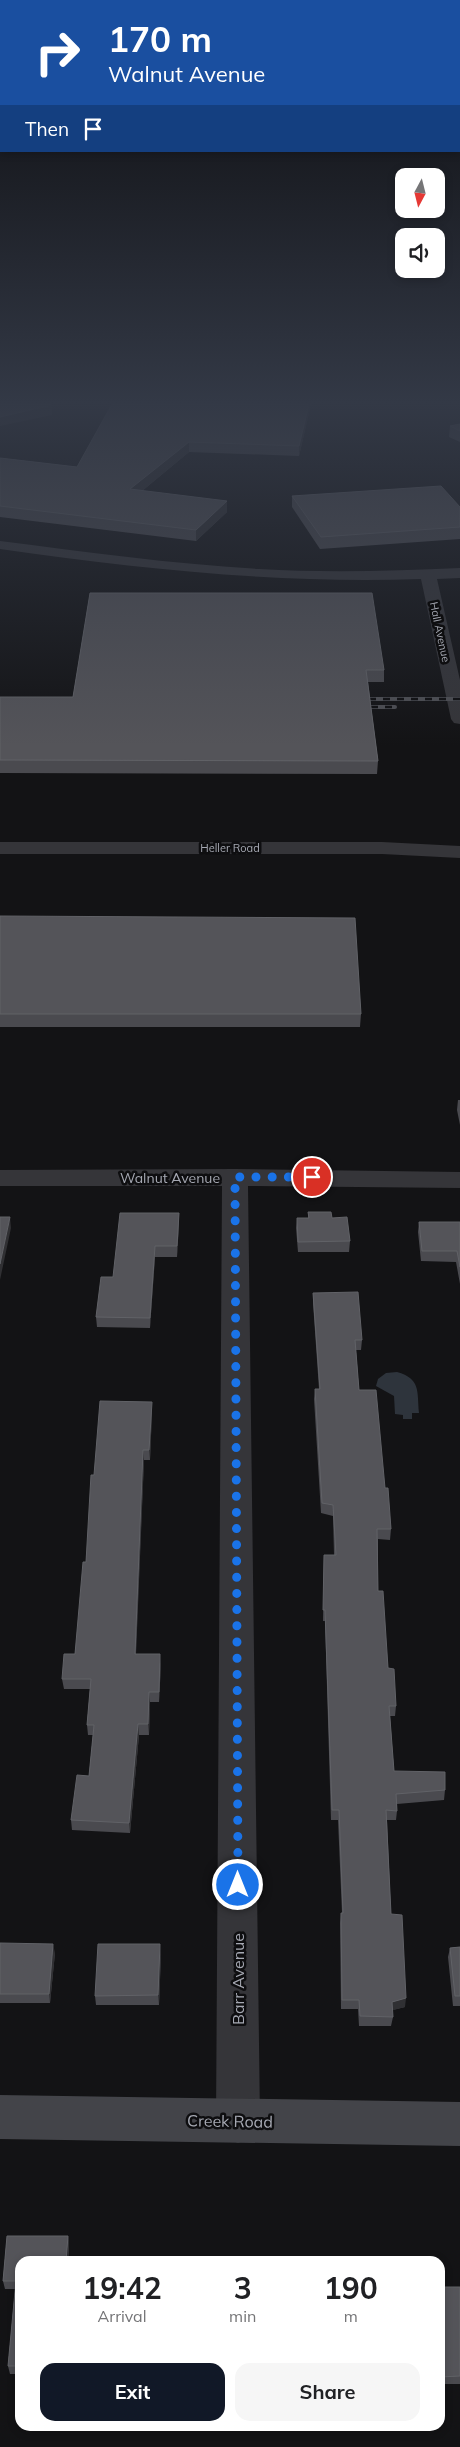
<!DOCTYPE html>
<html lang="en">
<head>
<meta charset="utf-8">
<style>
	:root { --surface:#fff; --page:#f6f6f6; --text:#202124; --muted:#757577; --accent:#111827 }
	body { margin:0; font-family:Mulish,sans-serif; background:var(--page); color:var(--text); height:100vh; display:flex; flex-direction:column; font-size:19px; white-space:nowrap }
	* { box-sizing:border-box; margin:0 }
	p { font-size:16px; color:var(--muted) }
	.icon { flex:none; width:28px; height:28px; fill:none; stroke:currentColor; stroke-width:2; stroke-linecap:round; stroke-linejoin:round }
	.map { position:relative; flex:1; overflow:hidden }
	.drawer { position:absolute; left:15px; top:2256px; width:430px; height:175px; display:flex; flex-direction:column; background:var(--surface); border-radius:15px; box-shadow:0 2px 8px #0003 }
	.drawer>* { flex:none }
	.hud { position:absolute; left:0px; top:0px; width:460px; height:152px; box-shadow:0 2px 8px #0003; background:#1a4fa0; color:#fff; overflow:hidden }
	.needle { width:32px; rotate:187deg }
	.fabs { position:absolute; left:395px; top:168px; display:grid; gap:10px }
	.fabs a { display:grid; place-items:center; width:50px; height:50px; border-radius:10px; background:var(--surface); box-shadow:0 2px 8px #0003; font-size:25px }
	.pin { position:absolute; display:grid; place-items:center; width:42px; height:42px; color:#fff; margin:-21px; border:2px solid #fff; border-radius:50%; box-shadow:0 1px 5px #0007 }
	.me { position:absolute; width:55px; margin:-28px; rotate:0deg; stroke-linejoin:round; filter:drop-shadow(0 0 4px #0008) }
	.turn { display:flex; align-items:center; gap:18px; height:105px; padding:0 25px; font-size:22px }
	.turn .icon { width:65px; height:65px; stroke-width:2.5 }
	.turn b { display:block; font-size:35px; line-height:42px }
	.then { display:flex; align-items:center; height:48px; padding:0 25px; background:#0003; gap:10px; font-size:19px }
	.eta { display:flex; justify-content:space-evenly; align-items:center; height:85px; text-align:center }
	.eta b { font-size:30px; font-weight:700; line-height:35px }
	.cta { display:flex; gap:10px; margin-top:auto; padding:10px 25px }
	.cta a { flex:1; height:58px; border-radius:15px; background:var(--accent); color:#fff; font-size:20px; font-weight:700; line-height:58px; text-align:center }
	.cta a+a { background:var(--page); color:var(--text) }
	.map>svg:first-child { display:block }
	.water { fill:#2e343c }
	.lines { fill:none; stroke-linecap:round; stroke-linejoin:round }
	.minor { fill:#353539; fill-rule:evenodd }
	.secondary { fill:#434449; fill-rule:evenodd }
	.rail-casing { stroke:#4e4f54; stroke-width:4 }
	.rail { stroke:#0e0e10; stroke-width:2.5; stroke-dasharray:7; stroke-linecap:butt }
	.wall { fill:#4a4a4f }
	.shaded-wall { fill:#303033 }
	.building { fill:#545459; stroke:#616267 }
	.route { stroke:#1a73e8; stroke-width:9; stroke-dasharray:0 16.2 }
	.labels { text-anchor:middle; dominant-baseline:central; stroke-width:5; stroke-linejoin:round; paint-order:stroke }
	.far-street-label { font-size:11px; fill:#a6a9b3; stroke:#0e0e10 }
	.street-label { font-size:14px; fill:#a6a9b3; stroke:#0e0e10 }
	.near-street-label { font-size:16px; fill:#a6a9b3; stroke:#0e0e10 }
</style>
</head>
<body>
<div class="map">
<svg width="460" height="2447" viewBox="0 0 460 2447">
	<rect width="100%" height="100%" fill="#131315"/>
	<!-- water -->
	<path class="water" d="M397 1372C421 1379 417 1391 419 1413H412V1419H403V1415L395 1414 394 1396 376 1386 378 1379 386 1373Z"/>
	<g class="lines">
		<!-- minor -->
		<path class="minor" d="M0 541C86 552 173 564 259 569 326 573 393 571 460 568V578L437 579 460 680V724L454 723 451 719 421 579C279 584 140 569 0 549Z
			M0 842H382L460 846V858L382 854H0Z
			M235 1169 460 1172V1188L248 1186 260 2121 254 2137 238 2143 222 2137 216 2121 222 1186H0V1170Z"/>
		<!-- secondary -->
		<path class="secondary" d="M0 2095 460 2102V2146L0 2139Z"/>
		<defs>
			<path id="rail" d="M355 699H460
				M357 707H395"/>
		</defs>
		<!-- rail casing -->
		<use href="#rail" class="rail-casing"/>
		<!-- rail -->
		<use href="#rail" class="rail"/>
	</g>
	<!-- wall -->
	<path class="wall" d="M112 404H311L299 456 189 452 142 491 227 512 196 541 0 517V458L77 467Z
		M460 424V442L449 437 450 426Z
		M292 496 460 507V539L320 549 292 507Z
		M90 593 384 670V682H368L378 761 377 774 0 773V697H73Z
		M0 916 361 1014 360 1027H0Z
		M458 1100H460V1125L457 1110Z
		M308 1212 332 1218 350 1241 349 1252H298L296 1228 297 1218H308Z
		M179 1213V1224L177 1257H155L150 1328 97 1327 96 1317 113 1277Z
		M419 1222H460V1284L456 1262 421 1261 418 1232Z
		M313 1293 362 1340 361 1350H356L359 1390 385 1488 391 1529 390 1540 378 1539V1591L388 1668 396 1706 395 1716H390L394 1771 445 1790 444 1800 397 1804V1811L396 1820H387L391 1914 405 2007 392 2010 393 2017 391 2026H359L358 2009H341L340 1923 341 1913H342L338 1820H331L325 1621H323L324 1555H334L333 1516 321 1513 314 1399 315 1389H319L313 1303Z
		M152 1412 150 1460H144L136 1654 161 1664 159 1702H150L149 1735H139L130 1833 72 1830 71 1820 89 1776 93 1735H88L87 1725 90 1689H64L62 1679 75 1654 86 1562 94 1475Z
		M0 1943 55 1953 50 2003H0Z
		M460 1947V2006H453L448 1957 450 1948Z
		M161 1954 159 2005H96L95 1996Z
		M7 2236H68L69 2245 68 2261H20V2374H10L8 2366 15 2289H5L3 2281Z
		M440 2287H460V2384H440Z"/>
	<!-- shaded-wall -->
	<path class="shaded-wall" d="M309 404H311L299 456V446Z
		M52 405V415L0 426V417Z
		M189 442V452L131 500 130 489Z
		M227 501V512L196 541V530Z
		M179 1213V1224L177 1257V1246Z
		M10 1217 11 1228 0 1280V1264Z
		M155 1246V1257L150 1328V1318Z
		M152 1402V1412L150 1460 149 1450Z
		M143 1450 144 1460 135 1664V1654Z
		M160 1654 161 1664 159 1702V1692Z
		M149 1692 150 1702 149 1735 148 1724Z
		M138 1724 139 1735 130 1833 129 1823Z
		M53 1944 55 1953 50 2003 49 1994Z
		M160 1944 161 1954 159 2005 158 1995Z
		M406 1998 405 2007 390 2011 392 2002Z
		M68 2236 69 2245 68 2261H66Z"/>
	<!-- building -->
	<path class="building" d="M0 404H48L52 405 0 417Z
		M112 404H309L299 446 189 442 130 489 227 501 196 530 0 506V458L77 467Z
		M460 424V431L450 426Z
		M441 486 460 507V527L321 537 292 496Z
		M90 593H372L384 670H366L378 761 0 760V697H73Z
		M0 916 355 918 361 1014H0Z
		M308 1212H331L332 1218 347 1217 350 1241 298 1242 297 1218H309Z
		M120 1213H179L177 1246H155L150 1318 96 1317 101 1277H113Z
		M0 1217H10L0 1264Z
		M419 1222H460V1267L457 1251H422Z
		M358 1292 362 1340H355L359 1390H376L385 1488H388L391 1529H377L378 1591H383L388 1668 394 1669 396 1706H389L394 1771 445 1772V1790L396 1794 397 1811 386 1810 391 1914 402 1915 406 1998 392 2002 393 2017 360 2016 359 2000H342L341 1913H343L339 1810H332L325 1610H323L324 1555H336L333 1505 322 1503 315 1389H320L313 1293Z
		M100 1401 152 1402 149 1450H143L135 1654H160L159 1692H149L148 1724H138L129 1823 71 1820 77 1775 89 1776 94 1725H87L91 1679H62L64 1654H75L83 1562H86L91 1475H94Z
		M0 1943 53 1944 49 1994H0Z
		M98 1944H160L158 1995 95 1996Z
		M460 1947V1996H455L450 1948Z
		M7 2236H68L66 2261H20V2366H8L16 2281H3Z
		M440 2287H460V2376L440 2377Z"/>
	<!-- sky -->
	<linearGradient id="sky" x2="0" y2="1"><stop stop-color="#0a0a0c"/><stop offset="0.54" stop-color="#333946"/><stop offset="1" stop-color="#333946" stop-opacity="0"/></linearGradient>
	<rect width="460" height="746" fill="url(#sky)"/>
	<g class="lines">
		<!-- route -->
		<path class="route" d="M238 1885 235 1177H312"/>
	</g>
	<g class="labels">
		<!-- far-street labels -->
		<g class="far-street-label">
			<text transform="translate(440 632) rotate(78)">Hall Avenue</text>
			<text x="230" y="848">Heller Road</text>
		</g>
		<!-- street labels -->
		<g class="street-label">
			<text x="170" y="1178">Walnut Avenue</text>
		</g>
		<!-- near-street labels -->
		<g class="near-street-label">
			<text transform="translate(238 1979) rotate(-90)">Barr Avenue</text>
			<text transform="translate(230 2121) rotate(1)">Creek Road</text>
		</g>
	</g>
</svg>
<div class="fabs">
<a><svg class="needle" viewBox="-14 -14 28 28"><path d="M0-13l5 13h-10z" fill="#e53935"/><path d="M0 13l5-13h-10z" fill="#757577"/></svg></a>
<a><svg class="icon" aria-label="sound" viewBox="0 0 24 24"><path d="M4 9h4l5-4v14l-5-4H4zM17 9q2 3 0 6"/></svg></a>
</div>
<div class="pin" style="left:312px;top:1177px;background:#d93025"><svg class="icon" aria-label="arrive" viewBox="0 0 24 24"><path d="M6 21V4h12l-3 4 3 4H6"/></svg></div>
<svg class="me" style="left:238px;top:1885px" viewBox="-20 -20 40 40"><circle r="17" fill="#1a73e8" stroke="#fff" stroke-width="3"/><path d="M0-11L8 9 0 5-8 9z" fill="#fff"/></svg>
<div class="hud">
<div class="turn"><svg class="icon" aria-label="right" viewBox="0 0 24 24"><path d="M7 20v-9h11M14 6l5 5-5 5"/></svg><div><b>170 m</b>Walnut Avenue</div></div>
<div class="then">Then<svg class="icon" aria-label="arrive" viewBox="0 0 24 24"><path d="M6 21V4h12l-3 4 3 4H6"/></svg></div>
</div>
<section class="drawer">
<div class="eta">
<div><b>19:42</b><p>Arrival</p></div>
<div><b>3</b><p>min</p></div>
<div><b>190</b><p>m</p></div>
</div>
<div class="cta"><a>Exit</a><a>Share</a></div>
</section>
</div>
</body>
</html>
